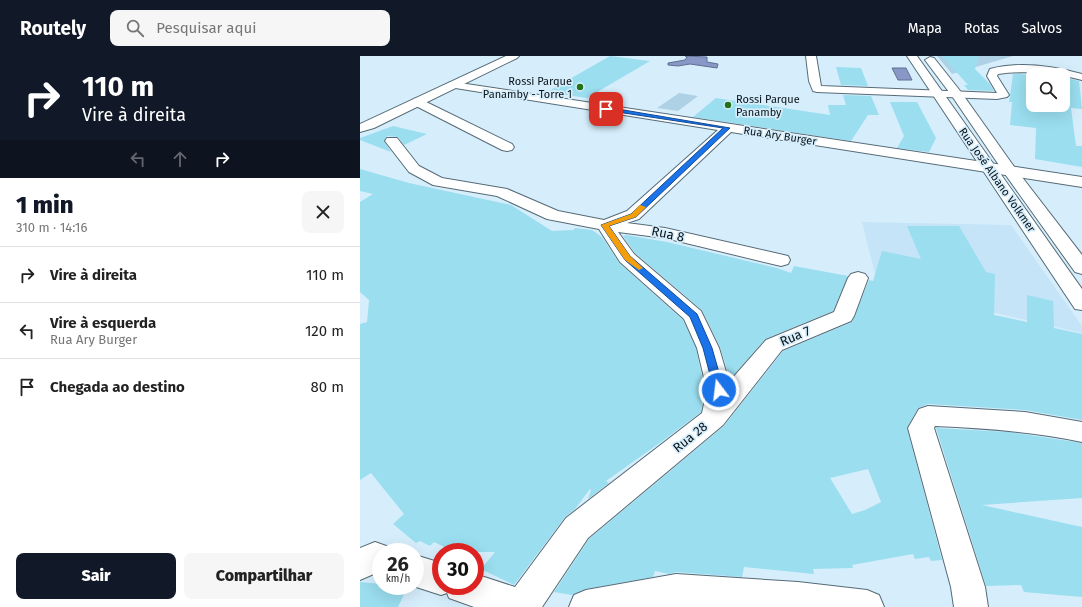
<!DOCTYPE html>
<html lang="pt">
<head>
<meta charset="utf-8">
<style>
	:root { --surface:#fff; --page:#f6f6f6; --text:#222; --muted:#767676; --line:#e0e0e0; --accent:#111827 }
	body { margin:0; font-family:"Fira Sans",sans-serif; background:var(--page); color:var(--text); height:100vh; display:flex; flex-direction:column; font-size:15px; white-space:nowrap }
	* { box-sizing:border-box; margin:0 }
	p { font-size:13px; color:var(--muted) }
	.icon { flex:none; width:22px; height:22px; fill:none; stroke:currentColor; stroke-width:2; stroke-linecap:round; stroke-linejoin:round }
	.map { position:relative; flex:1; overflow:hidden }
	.details { display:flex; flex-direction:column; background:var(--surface); width:360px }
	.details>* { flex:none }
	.banner { background:#111827; color:#fff; overflow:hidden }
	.controls { position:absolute; left:666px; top:12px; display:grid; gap:8px }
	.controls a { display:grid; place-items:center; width:44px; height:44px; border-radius:8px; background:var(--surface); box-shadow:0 4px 16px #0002; font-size:20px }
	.speed { position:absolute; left:12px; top:487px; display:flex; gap:8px; font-size:20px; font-weight:700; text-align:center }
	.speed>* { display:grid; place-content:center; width:52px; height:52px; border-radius:50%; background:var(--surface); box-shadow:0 4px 16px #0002; line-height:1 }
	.speed small { font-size:10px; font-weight:400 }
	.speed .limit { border:6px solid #d22; background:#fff; color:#111 }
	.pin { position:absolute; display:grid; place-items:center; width:34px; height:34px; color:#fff; margin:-17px; border-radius:8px; box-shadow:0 2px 6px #0006 }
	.me { position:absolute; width:44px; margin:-22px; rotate:345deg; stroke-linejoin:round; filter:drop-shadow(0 0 3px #0008) }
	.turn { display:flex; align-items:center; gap:14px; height:84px; padding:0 16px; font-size:18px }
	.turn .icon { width:52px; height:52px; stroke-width:2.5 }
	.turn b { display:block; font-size:28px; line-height:34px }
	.lanes { display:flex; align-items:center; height:38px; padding:0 16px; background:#0003; justify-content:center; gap:20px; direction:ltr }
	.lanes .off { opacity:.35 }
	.round { display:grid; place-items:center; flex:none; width:42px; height:42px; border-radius:8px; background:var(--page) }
	.headline { display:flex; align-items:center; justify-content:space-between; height:68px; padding:0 16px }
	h1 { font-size:24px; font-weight:800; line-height:30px; color:var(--accent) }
	.primary-button { display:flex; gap:8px; margin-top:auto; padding:8px 16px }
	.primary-button a { flex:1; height:46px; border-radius:8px; background:var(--accent); color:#fff; font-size:16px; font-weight:800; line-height:46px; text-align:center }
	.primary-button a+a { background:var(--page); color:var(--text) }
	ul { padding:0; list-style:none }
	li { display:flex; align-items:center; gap:12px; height:56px; padding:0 16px; border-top:1px solid var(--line) }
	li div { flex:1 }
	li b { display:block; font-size:15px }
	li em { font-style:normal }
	header { display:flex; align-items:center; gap:24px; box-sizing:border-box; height:56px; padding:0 20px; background:var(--accent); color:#fff }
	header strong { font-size:19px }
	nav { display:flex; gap:22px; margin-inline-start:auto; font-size:14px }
	.search { width:280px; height:36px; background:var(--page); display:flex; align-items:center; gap:10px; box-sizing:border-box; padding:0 14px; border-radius:8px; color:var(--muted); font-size:15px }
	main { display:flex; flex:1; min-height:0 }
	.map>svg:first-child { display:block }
	.built { fill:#c5e4f7 }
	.green { fill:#aed1e5 }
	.water { fill:#8797c6; stroke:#616f91 }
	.building { fill:#9adeef; fill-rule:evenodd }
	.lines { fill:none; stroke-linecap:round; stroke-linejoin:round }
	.street-casing { stroke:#566b77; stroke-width:2 }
	.secondary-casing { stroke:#566b77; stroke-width:2 }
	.street { fill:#fff; fill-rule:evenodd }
	.secondary { fill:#fff; fill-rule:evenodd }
	.route { fill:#1a73e8; stroke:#114b97 }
	.slow { fill:#f59e0b }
	.poi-dot { fill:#22721a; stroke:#d6eefc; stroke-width:1.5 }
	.labels { text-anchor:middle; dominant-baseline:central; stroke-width:3.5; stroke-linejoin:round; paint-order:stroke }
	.far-poi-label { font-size:11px; fill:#091116; stroke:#d6eefc; text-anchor:end }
	.far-street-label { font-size:11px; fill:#091116; stroke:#d6eefc }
	.street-label { font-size:13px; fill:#091116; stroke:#d6eefc }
</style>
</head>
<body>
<header>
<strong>Routely</strong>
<div class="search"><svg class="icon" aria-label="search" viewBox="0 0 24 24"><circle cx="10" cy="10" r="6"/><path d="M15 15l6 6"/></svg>Pesquisar aqui</div>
<nav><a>Mapa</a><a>Rotas</a><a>Salvos</a></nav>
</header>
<main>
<section class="details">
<div class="banner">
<div class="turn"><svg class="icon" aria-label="right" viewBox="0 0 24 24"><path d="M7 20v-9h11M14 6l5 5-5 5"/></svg><div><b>110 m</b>Vire à direita</div></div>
<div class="lanes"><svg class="icon off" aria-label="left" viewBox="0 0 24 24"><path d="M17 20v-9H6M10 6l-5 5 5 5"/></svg><svg class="icon off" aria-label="ahead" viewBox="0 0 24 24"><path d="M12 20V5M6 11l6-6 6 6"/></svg><svg class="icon" aria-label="right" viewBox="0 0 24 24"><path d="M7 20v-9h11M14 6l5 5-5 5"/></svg></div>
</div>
<div class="headline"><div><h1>1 min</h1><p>310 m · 14:16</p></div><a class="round"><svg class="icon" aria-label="close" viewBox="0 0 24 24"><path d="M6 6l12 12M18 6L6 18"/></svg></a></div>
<ul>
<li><svg class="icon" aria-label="right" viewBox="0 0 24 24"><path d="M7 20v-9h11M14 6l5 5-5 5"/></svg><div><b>Vire à direita</b></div><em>110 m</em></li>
<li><svg class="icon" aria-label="left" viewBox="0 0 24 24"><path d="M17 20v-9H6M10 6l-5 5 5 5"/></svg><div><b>Vire à esquerda</b><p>Rua Ary Burger</p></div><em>120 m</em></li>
<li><svg class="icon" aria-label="arrive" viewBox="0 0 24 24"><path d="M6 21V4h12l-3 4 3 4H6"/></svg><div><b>Chegada ao destino</b></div><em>80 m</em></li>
</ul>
<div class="primary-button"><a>Sair</a><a>Compartilhar</a></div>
</section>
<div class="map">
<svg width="722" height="551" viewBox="0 0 722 551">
	<rect width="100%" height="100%" fill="#d6eefc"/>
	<!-- built -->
	<path class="built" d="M502 166 651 169 722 270V277L518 230Z"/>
	<!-- green -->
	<path class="green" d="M577 0H653L592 18Z
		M319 37 338 40 318 55 297 52Z"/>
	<!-- water -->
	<path class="water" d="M325 0 347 1V6L358 8 357 12 330 8 318 10 308 9V7L325 4 327 1Z
		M532 12H546L552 24H538Z"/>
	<!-- building -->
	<path class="building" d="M250 0 290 5 227 42 187 36Z
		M582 0H619L615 13 630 28 634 35 608 34 604 29H608Z
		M476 11 501 12 508 30 481 29Z
		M653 18 687 19H673V49H703V21L719 25 722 53 711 52 716 90H722V111L675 103 676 72 650 69 652 46H649Z
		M483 39 511 40 519 59H508L491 85 333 61 356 42 470 59 468 49H486Z
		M530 46H557L576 82 569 96 537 92 544 80Z
		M33 70 67 78 44 89 38 81 27 80 24 85 31 96 0 84V82Z
		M0 113 49 127 151 149 192 175 213 174 215 172 232 174 242 181 259 207 323 264 336 292 345 334 341 356 301 386 246 425 249 427 228 443 231 434 230 433 215 453 205 461 154 529 121 513 135 496H95L74 486 70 490 60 485 56 487 33 468 44 458 11 417 0 424V268L7 266 9 244 0 236V146L13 138 0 135Z
		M547 170H599L626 216 635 218 634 259 667 266V239L693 245 694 272 722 278V364L665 354 568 348 558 352 547 372 582 504 571 505 569 501 555 503 553 498 492 509 493 512 453 513 454 518 384 511 382 521 316 516 309 518 295 515 293 521 226 533 212 539 194 536 229 483 364 370 423 295 492 266 509 224 513 225 522 195 561 203ZM508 413 521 446 505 454 492 458 470 422Z
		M266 179 307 186 417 212 431 217 434 210 488 220 473 255 405 283 370 323 360 291 342 254 275 197 263 180Z
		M576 372 649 376 722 387V442L622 449 722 471V541L664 536 661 529 626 530Z
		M0 526 21 528V530H48L38 551H0Z"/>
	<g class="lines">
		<defs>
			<path id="street" d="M446 0H456L461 30 637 37 627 20 630 13C660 5 693 10 722 18V24C695 17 667 14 638 18L637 20 649 39 647 41 637 43 457 36 453 35 449 25Z
				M93 26 722 121V131L371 76 279 163 267 167 305 172 428 200 430 204 428 208 421 210 305 182 258 176 274 198 341 255 359 292 369 326 406 284 474 256 488 222 491 218 498 216 505 218 508 222 494 260 491 265 422 294 363 369 228 482 182 551H114L89 542 87 537 81 539 53 530H55V499L81 507V530H115V518L155 531 206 462 342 357 347 334 337 292 324 263 260 206 239 173 187 163 137 140 73 129 49 116 25 85 27 82H37L59 110 82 122 147 133 198 155 244 164 267 155 358 74 89 31 87 29 89 27Z
				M58 42 152 88 154 91 152 94 147 95 142 94 54 49 52 46 54 43Z
				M568 350 665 356 722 366V386C674 376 625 372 575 370L574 372 625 531 628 551H594L591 531 548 372 559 353Z
				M15 486 32 492 34 496H21V518L16 517 0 524V492Z
				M316 518 438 526 507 534 519 539 524 551H209L214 539 226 534Z"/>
			<path id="secondary" d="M146 0H159L157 2 14 72 0 76V68Z
				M547 0H557L722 233V254L715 253Z
				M570 1 574 2 601 36 655 112 722 199V218L715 216 645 118 592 40 565 4Z"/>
		</defs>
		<!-- street casing -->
		<use href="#street" class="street-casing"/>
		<!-- secondary casing -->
		<use href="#secondary" class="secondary-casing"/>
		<!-- street -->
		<use href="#street" class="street"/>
		<!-- secondary -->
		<use href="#secondary" class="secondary"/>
	</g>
	<!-- route -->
	<path class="route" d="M246 51 370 72 276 161 249 170 270 200 337 258 352 292 364 334 363 336H356L354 334 343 292 330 261 265 204 241 169 271 158 363 72 244 54 243 53Z"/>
	<!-- slow -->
	<path class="slow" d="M280 149 286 151 276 161 249 170 270 200 283 212 279 214 265 204 241 169 271 158Z"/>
	<!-- markers -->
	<g class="poi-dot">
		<circle cx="220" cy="31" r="4"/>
		<circle cx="368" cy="49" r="4"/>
	</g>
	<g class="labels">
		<!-- far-poi labels -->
		<g class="far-poi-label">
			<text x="212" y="25">Rossi Parque<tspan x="212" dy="13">Panamby - Torre 1</tspan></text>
			<text x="376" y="43" text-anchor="start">Rossi Parque<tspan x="376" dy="13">Panamby</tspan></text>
		</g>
		<!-- far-street labels -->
		<g class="far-street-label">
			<text transform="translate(420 80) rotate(9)">Rua Ary Burger</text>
			<text transform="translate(637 124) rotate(55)">Rua José Albano Volkmer</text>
		</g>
		<!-- street labels -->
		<g class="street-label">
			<text transform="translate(308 178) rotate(12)">Rua 8</text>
			<text transform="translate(435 280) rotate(-23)">Rua 7</text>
			<text transform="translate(330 381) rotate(-39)">Rua 28</text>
		</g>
	</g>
</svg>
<div class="controls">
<a><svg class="icon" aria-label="search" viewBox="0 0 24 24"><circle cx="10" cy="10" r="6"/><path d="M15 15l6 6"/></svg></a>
</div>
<div class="speed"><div>26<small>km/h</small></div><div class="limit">30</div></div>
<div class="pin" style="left:246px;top:53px;background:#d93025"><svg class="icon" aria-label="arrive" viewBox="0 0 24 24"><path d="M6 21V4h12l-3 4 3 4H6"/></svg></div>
<svg class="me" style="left:359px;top:334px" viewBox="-20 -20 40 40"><circle r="17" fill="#1a73e8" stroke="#fff" stroke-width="3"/><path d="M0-11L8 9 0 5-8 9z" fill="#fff"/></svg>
</div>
</main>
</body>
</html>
